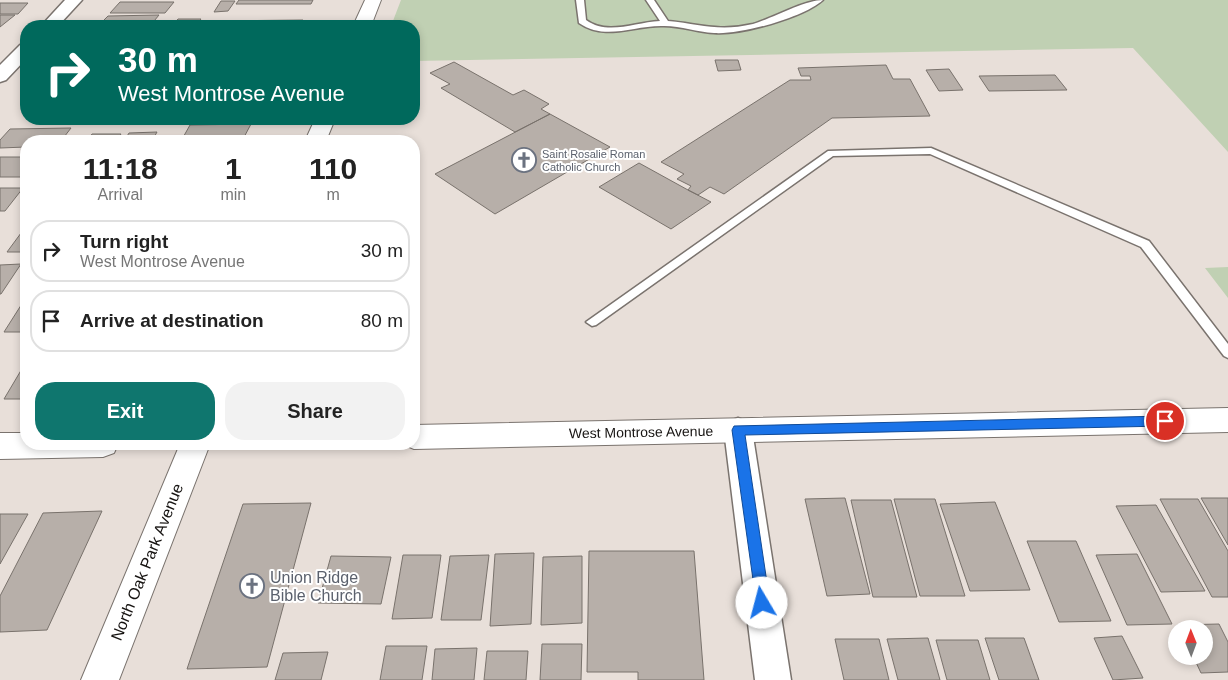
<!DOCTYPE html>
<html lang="en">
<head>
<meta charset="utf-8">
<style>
	:root { --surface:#fff; --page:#f2f2f2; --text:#222; --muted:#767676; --line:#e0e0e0; --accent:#0f766e }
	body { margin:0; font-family:Helvetica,sans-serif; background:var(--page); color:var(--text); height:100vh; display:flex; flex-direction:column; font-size:19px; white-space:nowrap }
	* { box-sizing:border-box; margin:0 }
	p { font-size:16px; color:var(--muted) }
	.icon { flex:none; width:28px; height:28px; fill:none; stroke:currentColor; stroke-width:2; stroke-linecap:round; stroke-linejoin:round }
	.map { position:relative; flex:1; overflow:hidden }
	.side { position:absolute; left:20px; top:135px; width:400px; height:315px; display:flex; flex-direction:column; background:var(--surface); border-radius:20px; box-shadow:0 2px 8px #0003 }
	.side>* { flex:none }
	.banner { position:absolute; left:20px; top:20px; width:400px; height:105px; border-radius:20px; box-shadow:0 2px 8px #0003; background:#00695c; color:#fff; overflow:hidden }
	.needle { width:32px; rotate:359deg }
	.controls { position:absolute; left:1168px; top:620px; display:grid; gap:10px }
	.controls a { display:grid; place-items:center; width:45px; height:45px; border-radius:50%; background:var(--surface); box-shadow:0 2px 8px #0003; font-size:25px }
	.pin { position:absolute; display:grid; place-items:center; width:42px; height:42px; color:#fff; margin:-21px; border:2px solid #fff; border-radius:50%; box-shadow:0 1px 5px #0007 }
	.me { position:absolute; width:55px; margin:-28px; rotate:352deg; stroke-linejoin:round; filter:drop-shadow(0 0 4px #0008) }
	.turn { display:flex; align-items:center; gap:18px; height:105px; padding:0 15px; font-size:22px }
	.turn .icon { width:65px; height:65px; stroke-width:2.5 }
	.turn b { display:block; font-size:35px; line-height:42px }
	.eta { display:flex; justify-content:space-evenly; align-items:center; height:85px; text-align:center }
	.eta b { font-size:30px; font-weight:600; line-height:35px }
	.primary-button { display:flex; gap:10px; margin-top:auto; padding:10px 15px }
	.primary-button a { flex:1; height:58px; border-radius:20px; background:var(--accent); color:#fff; font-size:20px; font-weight:600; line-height:58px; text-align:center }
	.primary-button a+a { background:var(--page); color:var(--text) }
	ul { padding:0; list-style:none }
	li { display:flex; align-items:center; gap:15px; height:62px; margin:0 10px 8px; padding:0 5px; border:2px solid var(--line); border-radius:20px }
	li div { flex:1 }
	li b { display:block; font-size:19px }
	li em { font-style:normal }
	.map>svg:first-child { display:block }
	.green { fill:#c0d0b3 }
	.building { fill:#b7afa9; stroke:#79726c }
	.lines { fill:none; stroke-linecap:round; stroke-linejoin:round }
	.lane-casing { stroke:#7a736e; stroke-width:3 }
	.street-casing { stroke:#7a736e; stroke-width:3 }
	.secondary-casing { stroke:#7a736e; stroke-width:2 }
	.lane { fill:#fff; fill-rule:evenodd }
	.street { fill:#fff; fill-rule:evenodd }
	.secondary { fill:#fff; fill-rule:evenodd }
	.route { fill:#1a73e8; stroke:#114b97 }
	.labels { text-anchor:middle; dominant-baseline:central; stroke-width:4; stroke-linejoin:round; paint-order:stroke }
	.far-worship-label { font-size:11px; fill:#5b616d; stroke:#fff; text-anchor:start }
	.street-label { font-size:14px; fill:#171412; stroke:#fff }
	.near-street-label { font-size:16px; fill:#171412; stroke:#fff }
	.near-worship-label { font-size:16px; fill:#5b616d; stroke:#fff; text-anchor:start }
</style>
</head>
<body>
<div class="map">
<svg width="1228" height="680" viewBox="0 0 1228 680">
	<rect width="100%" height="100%" fill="#e8dfd9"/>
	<!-- green -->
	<path class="green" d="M401 0H1228V152L1133 48 414 61V26H391Z
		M1228 267V298L1205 268Z"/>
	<!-- building -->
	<path class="building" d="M239 0H313L311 4H236Z
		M221 1H235L228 11 214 12Z
		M120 2H174L165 13H110Z
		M0 3H28L18 14H0Z
		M0 15H15L0 27Z
		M159 15 150 26H98L108 16Z
		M178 19H201L195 26H172Z
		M303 20 300 26H210L214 21Z
		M715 60H738L741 70 718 71Z
		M454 62 513 95 524 90 549 104 541 109 550 114 515 132 441 88 450 84 430 73Z
		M886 65 893 79H910L930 116 832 118 724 194 710 187 698 195 688 190 691 186 677 179 684 174 661 162 790 80H811L810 76H801L798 68Z
		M949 69 963 90 939 91 926 70Z
		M1055 75 1067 90 989 91 979 76Z
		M550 114 610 147 495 214 435 174Z
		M105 119H131L128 123 101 124Z
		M139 119H167L165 122 136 123Z
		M251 124 242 141H181L190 125Z
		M71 128 61 141H26V147L0 148V140L10 129Z
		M157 132 152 141H124L129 133Z
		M92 134H121L116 141H87Z
		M0 157H26V177H0Z
		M639 163 688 190 711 202 671 229 599 187Z
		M0 188H23L5 211H0Z
		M24 229H26V252H7Z
		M21 264 1 294H0V265Z
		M25 299 26 332H4Z
		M26 362V399H4Z
		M845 498 870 594 827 596 805 499Z
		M1201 498H1228V545Z
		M894 499H935L965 596H920Z
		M1160 499H1198L1228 551V597H1212Z
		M851 500H891L917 597H873Z
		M995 502 1030 590 970 591 940 504Z
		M311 503 267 667 187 669 243 504Z
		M1156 505 1205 591 1161 592 1116 506Z
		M102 511 47 630 0 632V596L43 513Z
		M0 514H28L0 564Z
		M1027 541H1076L1111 621 1059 622Z
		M589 551H694L704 680H638V672H587Z
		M534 553 531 624 490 626 495 554Z
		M1137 554 1172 624 1127 625 1096 555Z
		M403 555H441L432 618 392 619Z
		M489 555 481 620H441L450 556Z
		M331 556 391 557 381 604 318 603Z
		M582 556V623L541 625 543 557Z
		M1219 624 1228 642V672L1201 673 1193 656H1204V629H1179L1177 625Z
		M1122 636 1143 678 1113 680 1094 638Z
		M928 638 940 680H898L887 639Z
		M985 638H1024L1039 680H999Z
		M835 639H879L889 680H844Z
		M936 640H978L990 680H947Z
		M542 644H582L581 680H540Z
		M386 646H427L422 680H380Z
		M477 648 474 680H432L435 649Z
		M487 651H528L526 680H484Z
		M328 652 321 680H275L283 653Z"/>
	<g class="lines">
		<defs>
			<path id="lane" d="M576 0H584L586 20C608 36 635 22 660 21L646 0H654L668 21C700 24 719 32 753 24 773 18 805 0 823 0 803 18 740 35 714 33 696 32 679 25 661 26 632 26 605 41 579 23Z
				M931 148 1149 241 1228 344V358L1224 356 1141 247 930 154 833 156 596 325 592 326 586 322 828 151Z"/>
			<path id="street" d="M65 0H82L58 26H41Z
				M26 44V59L6 80 0 82V65L20 45Z
				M738 418 748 422 752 430 791 680H755L724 430 728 422Z"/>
			<path id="secondary" d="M365 0H381L371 26H353Z
				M315 119H335L326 141H305Z
				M1228 408V432L414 449 402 444H414V425Z
				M0 433H26V444H118L114 453 103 457 0 459Z
				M180 444H210L119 680H81Z"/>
		</defs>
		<!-- lane casing -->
		<use href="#lane" class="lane-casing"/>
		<!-- street casing -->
		<use href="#street" class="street-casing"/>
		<!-- secondary casing -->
		<use href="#secondary" class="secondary-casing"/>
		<!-- lane -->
		<use href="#lane" class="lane"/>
		<!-- street -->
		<use href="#street" class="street"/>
		<!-- secondary -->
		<use href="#secondary" class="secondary"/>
	</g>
	<!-- route -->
	<path class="route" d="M1165 416 1171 421 1165 426 745 435 770 603 767 608 762 610 757 608 732 430 734 426Z"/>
	<!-- icons -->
	<defs>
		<symbol id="church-ring" viewBox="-11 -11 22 22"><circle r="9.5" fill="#fff" stroke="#6b7280" stroke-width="1.5"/><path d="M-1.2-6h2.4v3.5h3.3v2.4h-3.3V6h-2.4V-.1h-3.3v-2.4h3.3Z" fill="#6b7280"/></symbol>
	</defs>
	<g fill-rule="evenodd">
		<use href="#church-ring" x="510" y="146" width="28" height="28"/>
		<use href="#church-ring" x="238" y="572" width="28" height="28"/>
	</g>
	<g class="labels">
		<!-- far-worship labels -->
		<g class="far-worship-label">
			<text x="542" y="154">Saint Rosalie Roman<tspan x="542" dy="13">Catholic Church</tspan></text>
		</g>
		<!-- street labels -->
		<g class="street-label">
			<text transform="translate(641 432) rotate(-1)">West Montrose Avenue</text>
		</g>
		<!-- near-street labels -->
		<g class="near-street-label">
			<text transform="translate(147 562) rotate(-68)">North Oak Park Avenue</text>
		</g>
		<!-- near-worship labels -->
		<g class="near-worship-label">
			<text x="270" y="577">Union Ridge<tspan x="270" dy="18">Bible Church</tspan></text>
		</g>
	</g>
</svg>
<div class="controls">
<a><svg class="needle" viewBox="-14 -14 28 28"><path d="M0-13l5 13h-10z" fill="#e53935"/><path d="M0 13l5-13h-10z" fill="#767676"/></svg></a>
</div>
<div class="pin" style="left:1165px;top:421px;background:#d93025"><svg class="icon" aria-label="arrive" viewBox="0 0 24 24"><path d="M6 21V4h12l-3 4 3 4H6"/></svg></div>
<svg class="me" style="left:762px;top:603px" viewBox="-20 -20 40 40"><circle r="19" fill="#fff"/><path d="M0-13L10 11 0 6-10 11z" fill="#1a73e8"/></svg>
<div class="banner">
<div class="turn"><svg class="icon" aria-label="right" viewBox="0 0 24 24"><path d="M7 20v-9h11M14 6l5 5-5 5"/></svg><div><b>30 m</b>West Montrose Avenue</div></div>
</div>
<section class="side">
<div class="eta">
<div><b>11:18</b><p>Arrival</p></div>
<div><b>1</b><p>min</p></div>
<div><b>110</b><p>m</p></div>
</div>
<ul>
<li><svg class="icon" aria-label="right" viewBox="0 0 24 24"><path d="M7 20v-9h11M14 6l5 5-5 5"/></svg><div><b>Turn right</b><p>West Montrose Avenue</p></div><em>30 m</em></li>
<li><svg class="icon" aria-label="arrive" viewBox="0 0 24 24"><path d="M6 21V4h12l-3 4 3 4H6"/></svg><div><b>Arrive at destination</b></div><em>80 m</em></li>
</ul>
<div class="primary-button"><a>Exit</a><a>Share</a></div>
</section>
</div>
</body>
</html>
